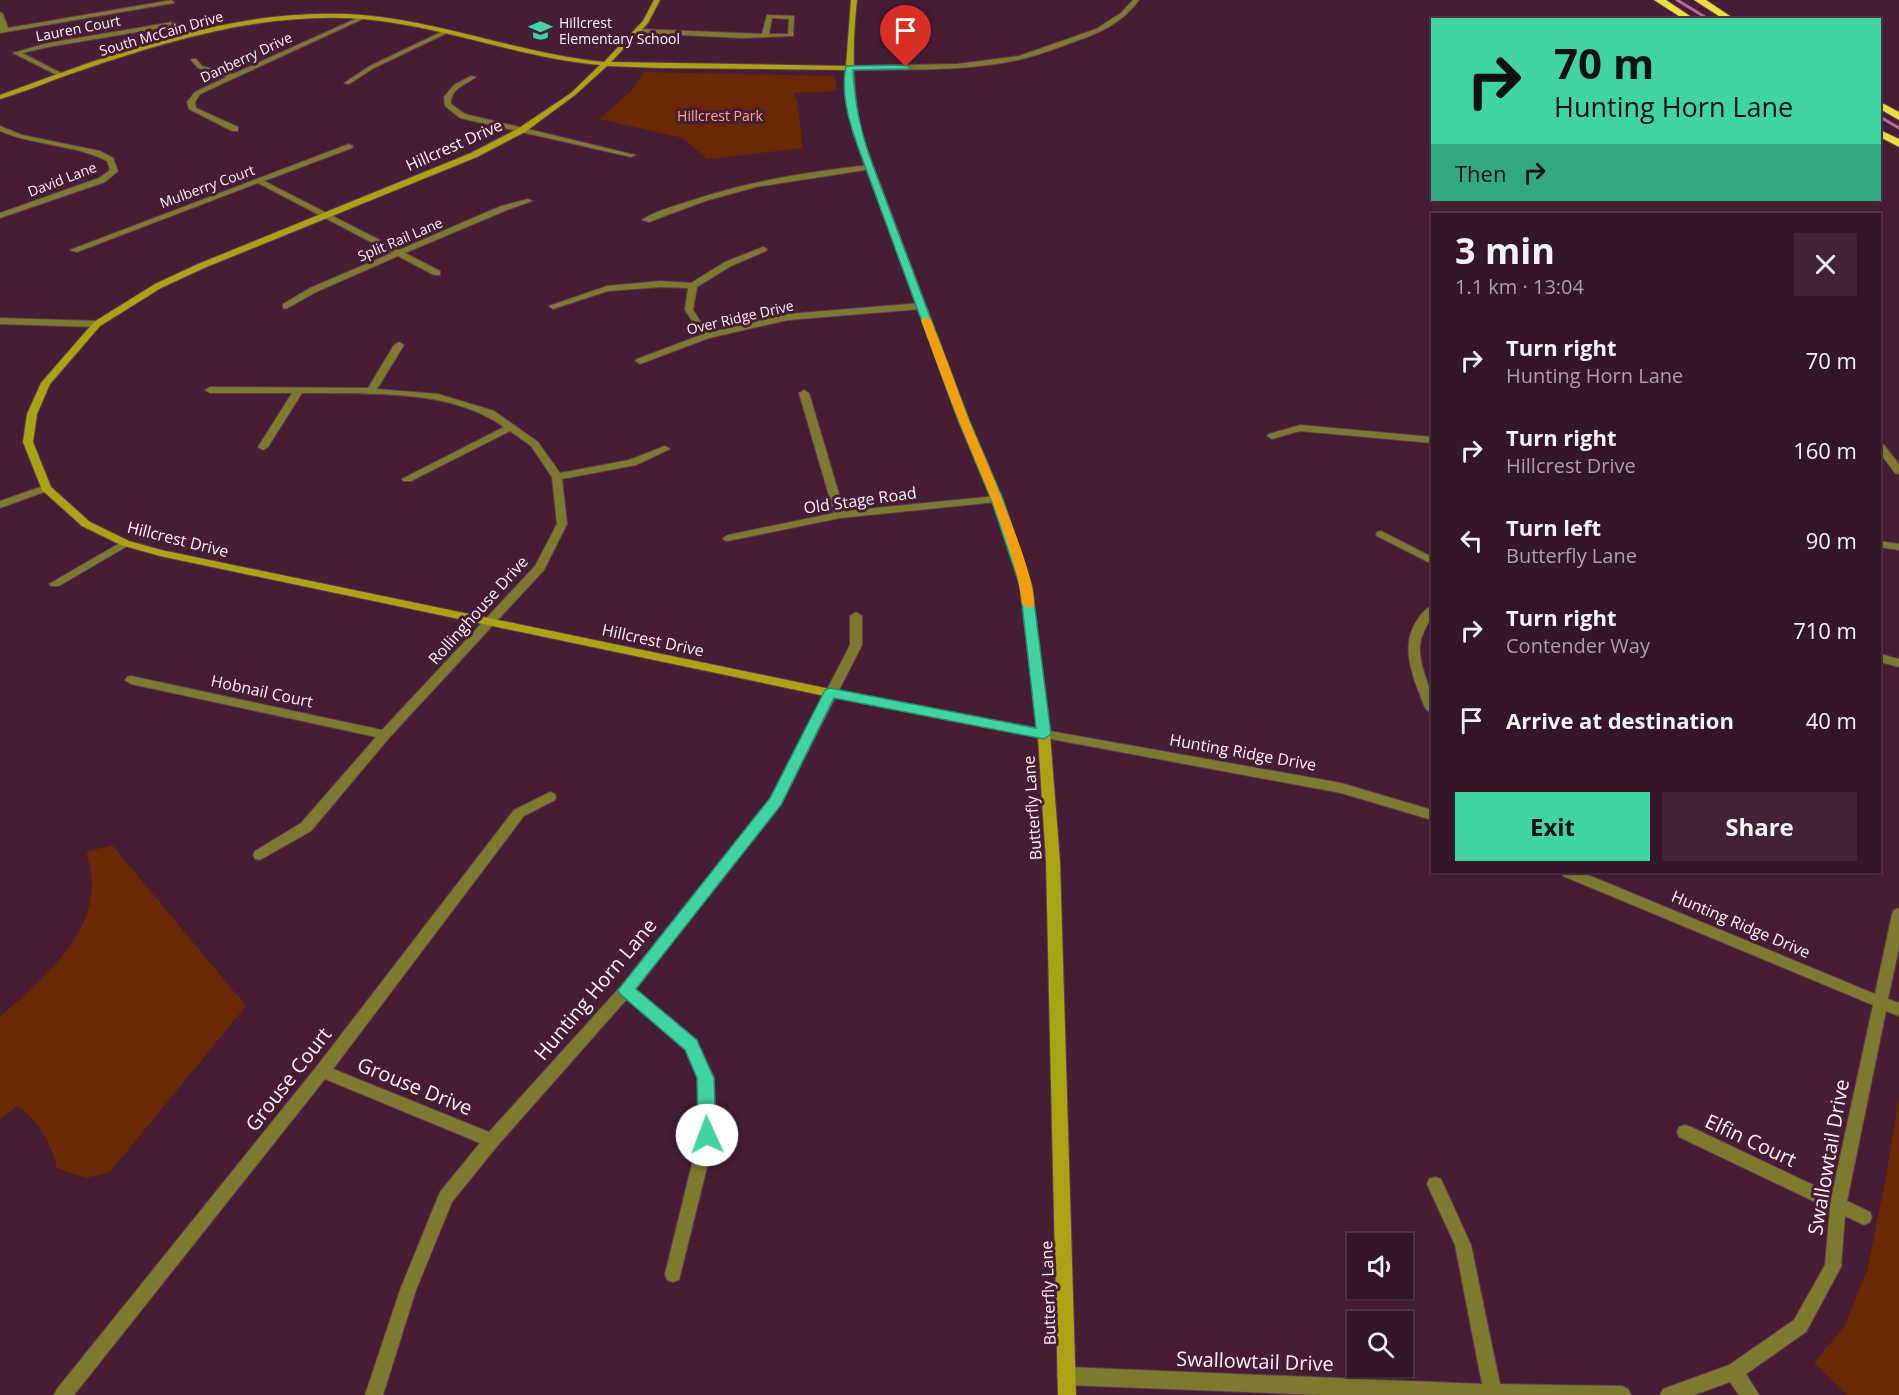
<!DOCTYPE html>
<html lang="en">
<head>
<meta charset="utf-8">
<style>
	:root { --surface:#351628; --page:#402334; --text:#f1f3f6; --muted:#aa9fa8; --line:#4f3545; --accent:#40d4a2 }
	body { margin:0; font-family:"Open Sans",sans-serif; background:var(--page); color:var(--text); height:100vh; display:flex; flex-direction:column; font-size:22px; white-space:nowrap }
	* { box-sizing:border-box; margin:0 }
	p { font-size:20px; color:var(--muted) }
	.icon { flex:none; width:33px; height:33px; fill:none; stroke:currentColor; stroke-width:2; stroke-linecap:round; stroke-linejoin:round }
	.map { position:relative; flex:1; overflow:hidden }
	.details { position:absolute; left:1431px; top:213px; width:450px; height:660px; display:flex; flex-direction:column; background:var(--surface); border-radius:0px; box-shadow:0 2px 4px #0004,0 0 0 2px var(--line) }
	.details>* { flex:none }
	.top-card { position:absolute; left:1431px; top:18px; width:450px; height:183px; border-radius:0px; box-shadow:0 2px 4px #0004,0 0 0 2px var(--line); background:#40d4a2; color:#111; overflow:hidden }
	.buttons { position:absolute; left:1347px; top:1233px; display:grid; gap:12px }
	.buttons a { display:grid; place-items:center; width:66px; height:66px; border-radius:0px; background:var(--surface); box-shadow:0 2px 4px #0004,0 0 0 2px var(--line); font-size:30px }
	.pin { position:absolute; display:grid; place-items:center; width:51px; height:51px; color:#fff; margin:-62px -26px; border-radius:50% 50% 50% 0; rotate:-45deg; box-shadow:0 0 6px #0007 }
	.pin .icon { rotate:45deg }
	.me { position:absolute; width:66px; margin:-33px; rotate:358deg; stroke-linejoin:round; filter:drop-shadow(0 0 4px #0008) }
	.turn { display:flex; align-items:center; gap:21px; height:126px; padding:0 24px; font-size:27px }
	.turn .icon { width:78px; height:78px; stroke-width:2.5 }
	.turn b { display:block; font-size:42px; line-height:51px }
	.then { display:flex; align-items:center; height:57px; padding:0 24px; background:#0003; gap:12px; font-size:22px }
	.round { display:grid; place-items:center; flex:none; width:63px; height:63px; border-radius:0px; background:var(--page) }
	.overview { display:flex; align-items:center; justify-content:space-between; height:102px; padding:0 24px }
	h1 { font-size:36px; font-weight:700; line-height:45px }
	.primary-button { display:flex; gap:12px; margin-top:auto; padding:12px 24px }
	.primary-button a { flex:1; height:69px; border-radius:0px; background:var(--accent); color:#111; font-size:24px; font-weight:700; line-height:69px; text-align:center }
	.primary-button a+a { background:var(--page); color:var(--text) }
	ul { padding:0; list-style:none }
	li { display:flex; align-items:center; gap:18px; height:90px; padding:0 24px }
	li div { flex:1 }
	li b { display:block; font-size:22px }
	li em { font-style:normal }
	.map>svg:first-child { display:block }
	.green { fill:#6a2800 }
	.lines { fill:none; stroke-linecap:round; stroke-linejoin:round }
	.stream { stroke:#b66c9a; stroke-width:3 }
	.street-casing { stroke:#603b51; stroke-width:2 }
	.secondary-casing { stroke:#603b51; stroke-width:2 }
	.highway-casing { stroke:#603b51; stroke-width:2 }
	.street { fill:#7d792f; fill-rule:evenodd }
	.secondary { fill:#aba214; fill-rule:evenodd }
	.highway { fill:#e9df40; fill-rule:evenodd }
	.route { fill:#40d4a2; stroke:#2a8a69; stroke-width:1.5 }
	.slow { fill:#f59e0b }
	.labels { text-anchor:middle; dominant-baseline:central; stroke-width:6; stroke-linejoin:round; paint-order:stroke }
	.far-poi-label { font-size:14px; fill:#fcf0f6; stroke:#471d36; text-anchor:start }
	.far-street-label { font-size:14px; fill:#fcf0f6; stroke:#471d36 }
	.far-park-label { font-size:14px; fill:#f9a882; stroke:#471d36 }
	.street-label { font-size:16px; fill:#fcf0f6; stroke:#471d36 }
	.near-street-label { font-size:20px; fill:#fcf0f6; stroke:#471d36 }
</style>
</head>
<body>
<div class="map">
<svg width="1899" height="1395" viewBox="0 0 1899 1395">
	<rect width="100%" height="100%" fill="#471d36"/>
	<!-- green -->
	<path class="green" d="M644 72 835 76 837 91 793 93 797 100 803 148 707 159 683 138 599 119 631 91Z
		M112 845 246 1006 110 1172 86 1178 57 1168C52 1144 38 1119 17 1106L0 1119V1017C47 975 112 923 86 852Z
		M1899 1095V1395H1847L1814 1363 1844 1327 1867 1271 1887 1172Z"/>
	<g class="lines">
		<!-- stream -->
		<path class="stream" d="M1677 0 1710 20
			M1880 117 1899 128"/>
		<defs>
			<path id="street" d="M172 0 174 3 0 33V12L3 14 8 28Z
				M1133 0H1139C1122 24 1097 34 1071 43 1054 49 1036 56 1018 60 963 72 905 69 849 70L846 68 849 66 957 64 1019 56 1096 29 1121 13Z
				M767 15 794 16 793 36 743 38 639 33 636 31 639 29 762 34ZM772 18 789 19 788 34H769Z
				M362 16 367 17 200 94 195 102 196 108 238 127V131H232L189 109 187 102 195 92 227 77 198 68 191 60 192 59H196L202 66 233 74Z
				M173 22 183 24 192 35 191 36H187L179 27 173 26 48 47 22 53 63 74 64 75 61 77 13 53 48 43Z
				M443 31 446 33 445 34 374 68 349 84 344 83 370 66Z
				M471 76 476 77C466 85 450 88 451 104L465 114 635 155 631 157 460 118 445 106 444 97 454 85Z
				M0 126 22 135 100 151 113 158 118 171 105 182 0 218V213L99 178 110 170 107 161C74 144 34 146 0 131Z
				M349 144 353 146 352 148 264 181 399 250 501 206 528 199 532 201 507 210 405 253 440 271V275H434L398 256 316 292 286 309 283 308V304L310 288 392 253 258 183 77 252 70 250Z
				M869 165 873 167 872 169 756 187 705 201 649 222 642 220C653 212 671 207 684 203 744 182 806 172 869 165Z
				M763 247 767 249 766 251 731 266 697 287 693 310 708 333 788 314 921 303 925 306 921 309 788 320 709 338 640 364 635 361 637 359 701 335 685 310 688 288 661 287 608 291 553 309 549 306 607 286 661 281 691 283 725 262Z
				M0 318 97 321 101 324 97 327 0 324Z
				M399 342 404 345 377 389 438 394 494 411 538 442 560 473 629 460 665 446 670 449 636 465 562 479 567 524 544 570 389 738 311 831 260 860 255 859 253 855 255 851 301 823 376 737 131 684 125 680 127 677 131 676 382 730 535 566 557 524 552 477 531 446 510 431 411 481H403L402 479 504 427C450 388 366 394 302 393L268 447 263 450 258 447 292 393H210L205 390 210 387 368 388 394 345Z
				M804 390 809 393 844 511 997 496 1002 499 997 502 840 518 728 541 724 540 723 538 728 535 834 513 799 393Z
				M1300 425 1432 437V443L1300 431 1272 439 1267 436 1269 434Z
				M1880 444 1884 445 1899 464V474L1895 473 1880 453Z
				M46 485 50 486 51 488 50 490 0 508V501Z
				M1381 531 1432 557V564L1377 536 1376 534 1377 532Z
				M125 540 130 543 129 545 59 586H51L49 584Z
				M1880 541 1899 544V550L1880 547Z
				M1432 606C1434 620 1421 630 1420 645 1418 669 1435 690 1432 713 1424 711 1423 702 1420 695 1410 670 1401 642 1418 619 1422 613 1426 608 1432 606Z
				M856 612 862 616V645L781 804 635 989 696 1040 714 1078 715 1135 679 1280 673 1282 667 1280 665 1274 699 1135 698 1078 686 1049 627 999 498 1145 452 1202 416 1290 383 1395H365L400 1290 440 1192 480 1143 325 1079 74 1395H54L57 1389 317 1066 514 810 550 792 555 794 556 797 555 800 524 816 333 1069 489 1132 621 986 771 798 850 645V616Z
				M1880 654 1899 659V667L1880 662Z
				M1044 730 1341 783 1432 810V820L1341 793 1040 737 1038 734 1040 731Z
				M1562 872H1581L1875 994 1892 914 1894 910 1899 908V948L1888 999 1899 1003V1016L1886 1011 1847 1201 1870 1212 1872 1217 1870 1222 1864 1225 1845 1216 1841 1267 1806 1332 1746 1374 1759 1395H1739L1730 1382 1694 1395H1660L1663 1389 1729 1365 1794 1320 1825 1265 1830 1209 1679 1137 1677 1132 1679 1127 1685 1125 1691 1127 1832 1194 1873 1005 1563 876Z
				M1435 1177 1441 1179 1471 1245 1500 1384 1622 1386 1628 1389 1631 1395H1320L1066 1385 1060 1382 1057 1376 1060 1370 1066 1367 1482 1384 1455 1245 1427 1184 1429 1179Z"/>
			<path id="secondary" d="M654 0H660L648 23 611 62 846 66 851 0H857C852 45 852 88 861 133L969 420 1002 499 1032 587 1050 734 1060 862 1076 1395H1058L1046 862 1038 737 830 697 160 556 121 545 82 526 42 490 23 442 27 414 41 383 94 322 155 284 198 264 471 153 519 128 571 93 600 65C519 58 443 26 363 19 267 11 171 40 82 70 54 79 28 91 0 99V95C115 53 238 5 362 15 444 22 522 54 604 62L643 21ZM607 66 661 68 846 70 848 100 853 133 959 420 992 499 1020 587 1037 728 830 689 161 550 129 541 90 522 51 487 33 442 37 414 50 384 100 326 161 288 204 268 477 157 525 132 575 95Z"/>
			<path id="highway" d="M1654 0H1666L1696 20H1685Z
				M1694 0H1706L1736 20H1725Z
				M1880 102 1899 112V120L1880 109Z
				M1880 130 1899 139V147L1880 137Z"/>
		</defs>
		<!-- street casing -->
		<use href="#street" class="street-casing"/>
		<!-- secondary casing -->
		<use href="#secondary" class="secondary-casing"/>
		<!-- highway casing -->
		<use href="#highway" class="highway-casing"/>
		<!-- street -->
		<use href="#street" class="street"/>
		<!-- secondary -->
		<use href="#secondary" class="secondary"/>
		<!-- highway -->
		<use href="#highway" class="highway"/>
	</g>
	<!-- route -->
	<path class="route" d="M906 65 910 67 909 69 853 70C855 106 861 133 873 166L969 420 1003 499 1032 586 1051 734 1044 739 834 698 781 805 636 989 697 1040 699 1045 714 1078 716 1135 714 1141 707 1143 701 1141 698 1135 697 1078 685 1050 620 994 618 990 770 798 825 690 830 688 1036 728 1020 586 991 499 958 420 865 166C854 136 839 99 846 66Z"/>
	<!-- slow -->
	<path class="slow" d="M926 317 931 320C944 353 956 385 968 418 980 447 1042 585 1033 607L1028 608 1022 604C1016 550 984 482 963 431 948 395 935 357 921 320Z"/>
	<!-- icons -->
	<defs>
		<symbol id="school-bare" viewBox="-9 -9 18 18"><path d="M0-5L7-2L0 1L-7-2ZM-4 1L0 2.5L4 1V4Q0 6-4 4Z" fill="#40d4a2" stroke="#471d36" stroke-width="2.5" paint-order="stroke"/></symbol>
	</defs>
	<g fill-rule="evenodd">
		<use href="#school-bare" x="524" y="14" width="33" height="33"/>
	</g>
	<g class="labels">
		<!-- far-poi labels -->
		<g class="far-poi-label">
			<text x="559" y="22">Hillcrest<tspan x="559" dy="16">Elementary School</tspan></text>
		</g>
		<!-- far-street labels -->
		<g class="far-street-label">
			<text transform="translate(78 28) rotate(-11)">Lauren Court</text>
			<text transform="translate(161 33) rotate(-16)">South McCain Drive</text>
			<text transform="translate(246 57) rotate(-25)">Danberry Drive</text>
			<text transform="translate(62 179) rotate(-21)">David Lane</text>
			<text transform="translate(207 186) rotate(-20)">Mulberry Court</text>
			<text transform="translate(400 239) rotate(-23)">Split Rail Lane</text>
			<text transform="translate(740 317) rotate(-13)">Over Ridge Drive</text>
		</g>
		<!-- far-park labels -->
		<g class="far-park-label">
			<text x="720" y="115">Hillcrest Park</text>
		</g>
		<!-- street labels -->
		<g class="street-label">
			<text transform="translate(454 145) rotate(-24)">Hillcrest Drive</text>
			<text transform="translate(860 500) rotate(-8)">Old Stage Road</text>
			<text transform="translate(178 539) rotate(14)">Hillcrest Drive</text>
			<text transform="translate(478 610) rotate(-48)">Rollinghouse Drive</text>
			<text transform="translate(653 640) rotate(12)">Hillcrest Drive</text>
			<text transform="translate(262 691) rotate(12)">Hobnail Court</text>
			<text transform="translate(1243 752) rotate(10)">Hunting Ridge Drive</text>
			<text transform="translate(1032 808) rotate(-94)">Butterfly Lane</text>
			<text transform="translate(1741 924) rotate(23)">Hunting Ridge Drive</text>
			<text transform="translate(1048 1293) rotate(-92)">Butterfly Lane</text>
		</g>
		<!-- near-street labels -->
		<g class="near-street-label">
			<text transform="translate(595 989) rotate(-50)">Hunting Horn Lane</text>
			<text transform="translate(288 1079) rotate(-52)">Grouse Court</text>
			<text transform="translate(415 1086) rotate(22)">Grouse Drive</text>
			<text transform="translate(1751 1140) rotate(25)">Elfin Court</text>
			<text transform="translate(1828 1157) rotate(-80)">Swallowtail Drive</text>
			<text transform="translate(1255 1361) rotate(2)">Swallowtail Drive</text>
		</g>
	</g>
</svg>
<div class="buttons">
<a><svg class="icon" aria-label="sound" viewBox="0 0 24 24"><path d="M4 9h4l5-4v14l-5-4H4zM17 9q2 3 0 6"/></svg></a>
<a><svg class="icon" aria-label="search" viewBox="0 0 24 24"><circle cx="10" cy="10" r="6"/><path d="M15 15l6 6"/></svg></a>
</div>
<div class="pin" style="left:906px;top:67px;background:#d93025"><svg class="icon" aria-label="arrive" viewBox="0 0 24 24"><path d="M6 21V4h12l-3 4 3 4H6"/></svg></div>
<svg class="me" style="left:707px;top:1135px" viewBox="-20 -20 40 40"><circle r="19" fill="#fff"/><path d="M0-13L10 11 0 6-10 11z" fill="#40d4a2"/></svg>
<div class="top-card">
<div class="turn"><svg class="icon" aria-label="right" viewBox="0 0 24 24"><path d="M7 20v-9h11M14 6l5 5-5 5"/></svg><div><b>70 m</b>Hunting Horn Lane</div></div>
<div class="then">Then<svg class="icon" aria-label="right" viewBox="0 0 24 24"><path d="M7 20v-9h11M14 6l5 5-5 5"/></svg></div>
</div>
<section class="details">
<div class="overview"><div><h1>3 min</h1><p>1.1 km · 13:04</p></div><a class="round"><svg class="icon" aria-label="close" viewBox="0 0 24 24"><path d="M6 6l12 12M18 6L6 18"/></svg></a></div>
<ul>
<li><svg class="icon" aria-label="right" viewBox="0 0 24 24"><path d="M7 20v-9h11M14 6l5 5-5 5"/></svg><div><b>Turn right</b><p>Hunting Horn Lane</p></div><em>70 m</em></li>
<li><svg class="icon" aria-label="right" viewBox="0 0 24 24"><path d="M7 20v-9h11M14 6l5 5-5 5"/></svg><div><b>Turn right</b><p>Hillcrest Drive</p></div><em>160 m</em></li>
<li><svg class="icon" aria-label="left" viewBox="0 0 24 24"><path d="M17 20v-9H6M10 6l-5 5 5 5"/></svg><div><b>Turn left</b><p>Butterfly Lane</p></div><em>90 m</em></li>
<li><svg class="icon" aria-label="right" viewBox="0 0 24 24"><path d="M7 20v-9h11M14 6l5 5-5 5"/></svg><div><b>Turn right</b><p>Contender Way</p></div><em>710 m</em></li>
<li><svg class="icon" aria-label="arrive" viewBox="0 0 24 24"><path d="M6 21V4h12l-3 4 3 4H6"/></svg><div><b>Arrive at destination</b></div><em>40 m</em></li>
</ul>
<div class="primary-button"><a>Exit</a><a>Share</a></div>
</section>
</div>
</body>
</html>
